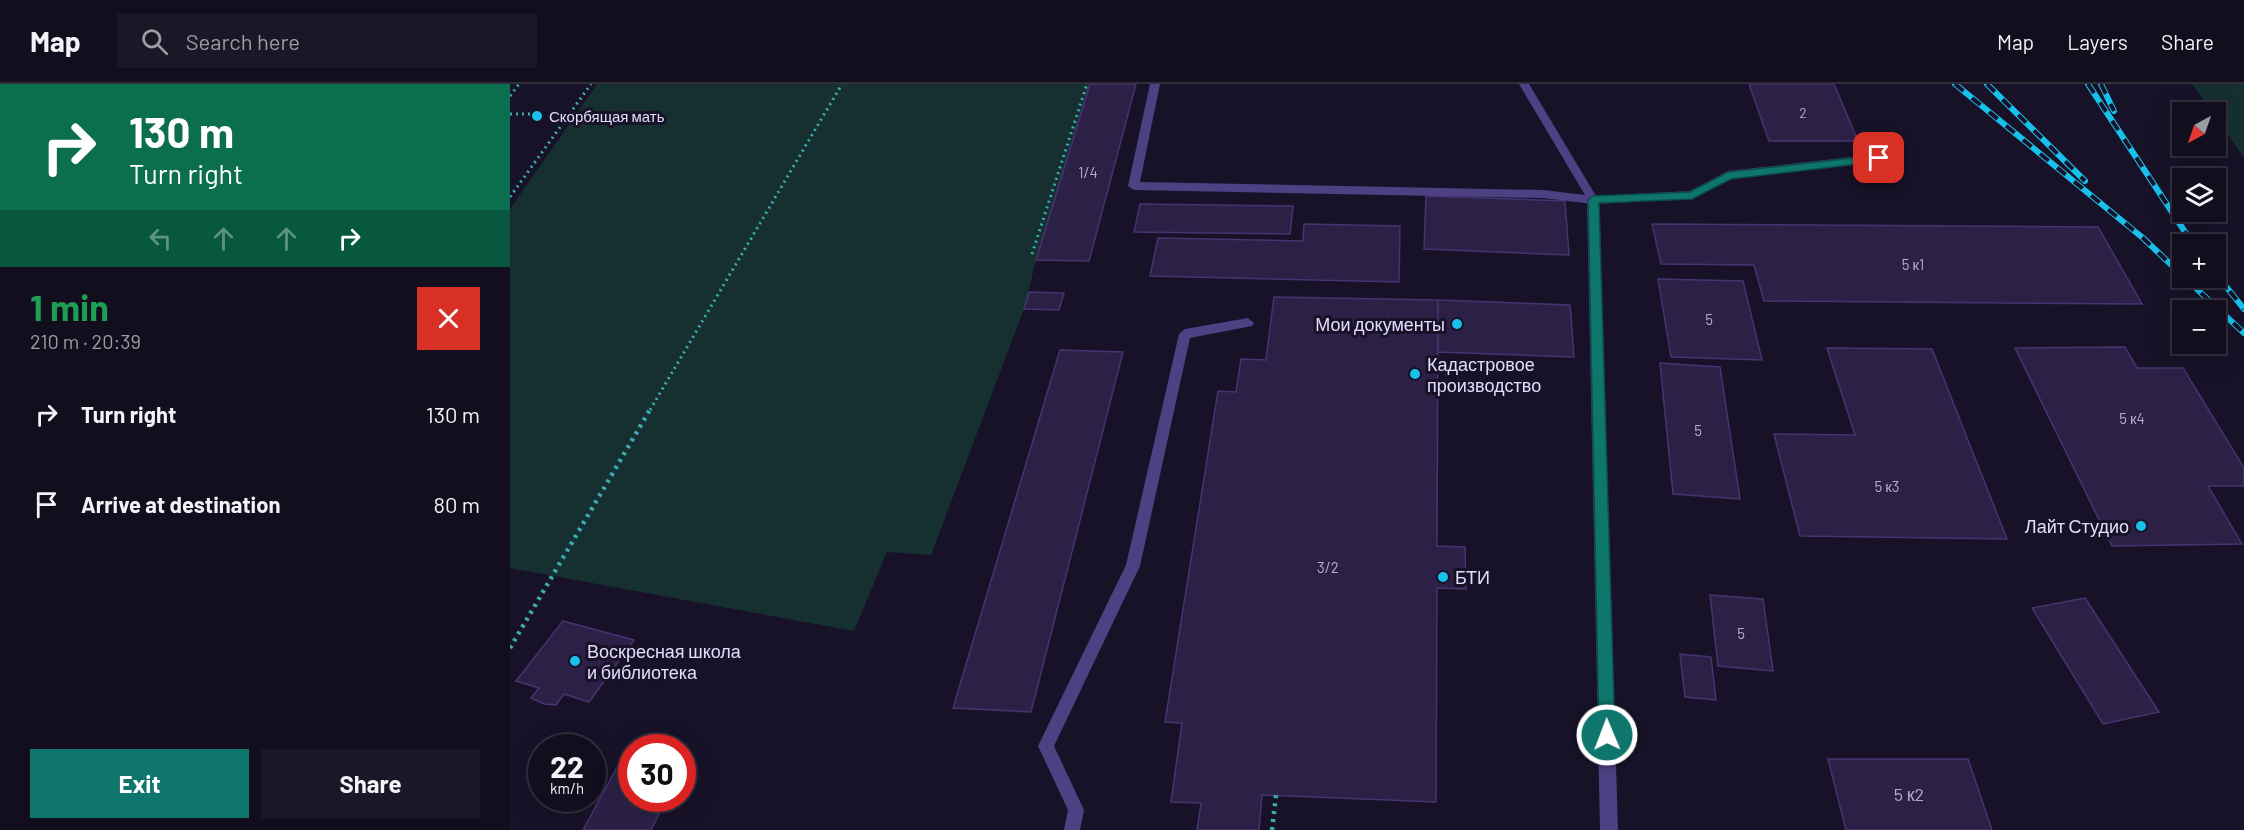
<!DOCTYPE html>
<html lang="en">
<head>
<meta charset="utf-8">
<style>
	:root { --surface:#120e1e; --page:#1b1727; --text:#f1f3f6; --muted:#9c9ca4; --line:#312e3c; --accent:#0f766e }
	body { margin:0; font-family:Barlow,sans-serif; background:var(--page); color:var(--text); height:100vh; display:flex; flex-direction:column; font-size:22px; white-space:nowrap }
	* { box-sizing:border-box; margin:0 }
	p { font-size:20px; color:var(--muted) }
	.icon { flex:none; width:33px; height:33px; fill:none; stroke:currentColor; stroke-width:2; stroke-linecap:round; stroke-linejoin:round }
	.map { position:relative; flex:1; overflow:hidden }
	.sheet { display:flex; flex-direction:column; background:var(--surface); width:510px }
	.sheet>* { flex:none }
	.banner { background:#0b6e4f; color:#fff; overflow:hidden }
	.needle { width:39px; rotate:220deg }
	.fabs { position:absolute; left:1662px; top:18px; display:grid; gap:12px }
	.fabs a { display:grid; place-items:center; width:54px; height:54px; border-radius:0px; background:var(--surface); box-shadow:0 6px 24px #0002,0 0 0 2px var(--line); font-size:30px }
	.speed { position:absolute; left:18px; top:650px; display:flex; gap:12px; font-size:30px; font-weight:700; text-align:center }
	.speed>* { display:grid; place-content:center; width:78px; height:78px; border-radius:50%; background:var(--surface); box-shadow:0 6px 24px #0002,0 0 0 2px var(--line); line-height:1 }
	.speed small { font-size:15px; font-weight:400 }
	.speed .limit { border:9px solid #d22; background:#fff; color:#111 }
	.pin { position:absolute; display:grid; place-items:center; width:51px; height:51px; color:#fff; margin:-26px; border-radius:12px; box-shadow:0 3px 9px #0006 }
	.me { position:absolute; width:66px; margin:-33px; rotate:359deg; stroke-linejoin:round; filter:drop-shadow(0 0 4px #0008) }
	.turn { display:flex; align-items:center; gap:21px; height:126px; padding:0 30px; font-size:27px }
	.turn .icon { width:78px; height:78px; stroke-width:2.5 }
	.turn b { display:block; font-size:42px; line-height:51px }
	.lanes { display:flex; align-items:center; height:57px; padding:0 30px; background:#0003; justify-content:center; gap:30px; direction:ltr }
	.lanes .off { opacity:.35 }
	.round { display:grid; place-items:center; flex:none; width:63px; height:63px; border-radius:0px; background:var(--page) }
	.summary { display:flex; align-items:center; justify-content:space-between; height:102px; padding:0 30px }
	h1 { font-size:36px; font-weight:700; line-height:45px; color:#1e9e55 }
	.action { display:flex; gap:12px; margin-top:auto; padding:12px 30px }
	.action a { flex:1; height:69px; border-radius:0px; background:var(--accent); color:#fff; font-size:24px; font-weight:700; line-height:69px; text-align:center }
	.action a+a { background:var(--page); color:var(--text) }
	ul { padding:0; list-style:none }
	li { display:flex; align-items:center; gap:18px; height:90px; padding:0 30px }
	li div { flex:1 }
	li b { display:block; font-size:22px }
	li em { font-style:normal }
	header { display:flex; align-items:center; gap:36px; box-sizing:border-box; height:84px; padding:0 30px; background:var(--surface); border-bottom:2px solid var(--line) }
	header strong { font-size:28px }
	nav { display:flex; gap:33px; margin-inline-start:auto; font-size:21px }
	.search { width:420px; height:54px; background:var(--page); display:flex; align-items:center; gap:15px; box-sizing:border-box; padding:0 21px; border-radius:0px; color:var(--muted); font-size:22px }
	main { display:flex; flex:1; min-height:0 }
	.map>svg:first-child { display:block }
	.green { fill:#163031 }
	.building { fill:#2c2047; stroke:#463471; stroke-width:1.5 }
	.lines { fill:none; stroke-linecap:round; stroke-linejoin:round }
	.path-far1 { stroke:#3badb2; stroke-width:3; stroke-dasharray:2 4; stroke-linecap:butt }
	.path { stroke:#3badb2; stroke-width:4.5; stroke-dasharray:3 5; stroke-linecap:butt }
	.service { fill:#4b4183; fill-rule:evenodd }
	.minor { fill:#4b4183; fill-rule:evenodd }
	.rail-casing { stroke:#18c1ec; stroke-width:6 }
	.rail { stroke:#181228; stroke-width:4; stroke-dasharray:11; stroke-linecap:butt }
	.route { fill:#0f766e; stroke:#0a4d48; stroke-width:1.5 }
	.poi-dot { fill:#18c1ec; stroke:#181228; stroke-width:2 }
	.labels { text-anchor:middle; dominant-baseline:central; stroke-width:6; stroke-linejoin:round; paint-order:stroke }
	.far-number-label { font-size:14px; fill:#b5adcf }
	.far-poi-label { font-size:15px; fill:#e3dcfc; stroke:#181228; text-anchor:start }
	.number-label { font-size:15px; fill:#b5adcf }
	.poi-label { font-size:18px; fill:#e3dcfc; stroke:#181228; text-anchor:start }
	.near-number-label { font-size:18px; fill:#b5adcf }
</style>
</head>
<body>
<header>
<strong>Map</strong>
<div class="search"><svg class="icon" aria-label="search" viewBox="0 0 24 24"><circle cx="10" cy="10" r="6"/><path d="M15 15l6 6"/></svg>Search here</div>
<nav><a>Map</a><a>Layers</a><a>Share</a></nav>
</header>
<main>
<section class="sheet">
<div class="banner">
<div class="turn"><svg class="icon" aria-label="right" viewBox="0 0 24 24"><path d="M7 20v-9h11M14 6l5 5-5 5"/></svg><div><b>130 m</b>Turn right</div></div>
<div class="lanes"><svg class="icon off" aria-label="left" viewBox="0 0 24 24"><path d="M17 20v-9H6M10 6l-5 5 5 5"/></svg><svg class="icon off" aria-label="ahead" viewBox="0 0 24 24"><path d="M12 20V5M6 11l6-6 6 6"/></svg><svg class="icon off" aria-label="ahead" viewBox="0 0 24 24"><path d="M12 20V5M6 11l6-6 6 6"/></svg><svg class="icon" aria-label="right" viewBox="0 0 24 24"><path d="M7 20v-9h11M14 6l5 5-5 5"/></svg></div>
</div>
<div class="summary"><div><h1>1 min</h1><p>210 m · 20:39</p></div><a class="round" style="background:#d93025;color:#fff"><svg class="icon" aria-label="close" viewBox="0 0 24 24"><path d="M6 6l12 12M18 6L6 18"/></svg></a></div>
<ul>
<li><svg class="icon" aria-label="right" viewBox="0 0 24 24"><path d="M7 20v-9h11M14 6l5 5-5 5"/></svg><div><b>Turn right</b></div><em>130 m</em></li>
<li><svg class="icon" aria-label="arrive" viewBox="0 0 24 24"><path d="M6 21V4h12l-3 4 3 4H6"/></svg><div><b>Arrive at destination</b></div><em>80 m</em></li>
</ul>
<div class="action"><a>Exit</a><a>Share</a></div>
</section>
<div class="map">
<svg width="1734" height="746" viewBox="0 0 1734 746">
	<rect width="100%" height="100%" fill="#181228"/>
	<!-- green -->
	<path class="green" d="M87 0H580L526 176 514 225 421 471 377 468 344 547 0 484V125Z
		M1682 0H1734V74L1706 33V28H1702Z"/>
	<!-- building -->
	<path class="building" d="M580 0H626L579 177 526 176Z
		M1239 0H1324L1348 57H1259Z
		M916 112 1055 117 1059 171 914 165Z
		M630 120 783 122 780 150 624 148Z
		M794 140 890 142 889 198 640 192 648 154 793 157Z
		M1142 140 1588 143 1632 220 1254 217 1244 181 1151 180Z
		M1148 195 1233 197 1252 276 1161 273Z
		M519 208 554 209 549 226 514 225Z
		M764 213 928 216 927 462 955 463 956 505 927 504 926 718 752 711 749 746H687L691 719 661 718 672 639 655 638 708 307 726 308 731 275 756 276Z
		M928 216 1060 221 1064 273 928 268Z
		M1615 263 1627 284H1673L1734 384V402H1698L1732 460 1602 462 1505 264Z
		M1317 264 1422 265 1497 455 1290 452 1264 350 1345 351Z
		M550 266 613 268 521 628 443 624Z
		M1150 279 1210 283 1230 415 1163 410Z
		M1200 511 1253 515 1263 587 1208 582Z
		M1575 514 1649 628 1593 640 1522 524Z
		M53 537 124 556 79 618 54 610 46 621 34 620 21 614 29 604 6 597Z
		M1170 570 1201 573 1206 616 1175 613Z
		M117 665H122V714H157L141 746H73Z
		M1318 675H1458L1482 746H1336Z"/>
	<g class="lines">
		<!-- path-far1 -->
		<path class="path-far1" d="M0 12 9 0
			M0 30H20
			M0 113 81 0
			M522 170 577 0
			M140 326 332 0"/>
		<!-- path -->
		<path class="path" d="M0 564 141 324
			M762 746 766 711"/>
		<!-- service -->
		<path class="service" d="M640 0H650L630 98 1033 106 1075 111 1009 0H1019L1086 112 1180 107 1218 87 1369 70 1374 74 1369 78 1220 94 1182 115 1083 120 1033 114 624 106 618 102Z
			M738 234 744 239 742 242 680 254 630 482 544 662 574 726 570 746H554L558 726 528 662 616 481 669 250 675 245Z"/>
		<!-- minor -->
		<path class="minor" d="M1083 112 1089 116 1108 746H1090L1077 116Z"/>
		<defs>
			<path id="rail" d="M1445 0 1633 154 1672 191
				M1477 0 1575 97
				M1578 0 1683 160
				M1591 0 1604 27
				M1706 190 1734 225
				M1675 194 1734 249"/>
		</defs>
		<!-- rail casing -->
		<use href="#rail" class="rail-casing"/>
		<!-- rail -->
		<use href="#rail" class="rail"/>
	</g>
	<!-- route -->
	<path class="route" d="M1369 71 1373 72V77L1221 95 1182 115 1089 119 1105 651 1102 657 1097 660 1091 657 1089 651 1078 116 1083 112 1180 108 1218 88Z"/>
	<!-- markers -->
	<g class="poi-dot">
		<circle cx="27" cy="32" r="6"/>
		<circle cx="947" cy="240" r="6"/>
		<circle cx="905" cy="290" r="6"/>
		<circle cx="1631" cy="442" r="6"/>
		<circle cx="933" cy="493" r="6"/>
		<circle cx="65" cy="577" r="6"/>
	</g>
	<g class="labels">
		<!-- far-number labels -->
		<g class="far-number-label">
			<text x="1293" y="28">2</text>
		</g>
		<!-- far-poi labels -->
		<g class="far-poi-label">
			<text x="39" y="32">Скорбящая мать</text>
		</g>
		<!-- number labels -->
		<g class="number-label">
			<text x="578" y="88">1/4</text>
			<text x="1403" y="180">5 к1</text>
			<text x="1199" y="235">5</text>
			<text x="1622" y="334">5 к4</text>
			<text x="1188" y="346">5</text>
			<text x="1377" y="402">5 к3</text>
			<text x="818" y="483">3/2</text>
			<text x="1231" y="549">5</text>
		</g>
		<!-- poi labels -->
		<g class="poi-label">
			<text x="935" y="240" text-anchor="end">Мои документы</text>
			<text x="917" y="280">Кадастровое<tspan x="917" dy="21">производство</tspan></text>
			<text x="1619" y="442" text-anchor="end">Лайт Студио</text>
			<text x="945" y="493">БТИ</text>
			<text x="77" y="567">Воскресная школа<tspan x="77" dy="21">и библиотека</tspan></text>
		</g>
		<!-- near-number labels -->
		<g class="near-number-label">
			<text x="1399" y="710">5 к2</text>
		</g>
	</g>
</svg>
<div class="fabs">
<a><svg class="needle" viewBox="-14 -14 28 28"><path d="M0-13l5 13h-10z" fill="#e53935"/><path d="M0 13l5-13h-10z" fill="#9c9ca4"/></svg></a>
<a><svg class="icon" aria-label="layers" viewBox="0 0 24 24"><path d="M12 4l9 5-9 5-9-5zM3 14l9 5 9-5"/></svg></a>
<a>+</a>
<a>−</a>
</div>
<div class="speed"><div>22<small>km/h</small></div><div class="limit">30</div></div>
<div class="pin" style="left:1369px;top:74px;background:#d93025"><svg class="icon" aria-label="arrive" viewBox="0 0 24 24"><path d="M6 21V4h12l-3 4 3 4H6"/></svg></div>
<svg class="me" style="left:1097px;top:651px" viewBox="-20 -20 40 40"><circle r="17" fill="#0f766e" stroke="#fff" stroke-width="3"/><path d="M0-11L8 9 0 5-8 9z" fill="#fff"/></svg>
</div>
</main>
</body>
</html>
